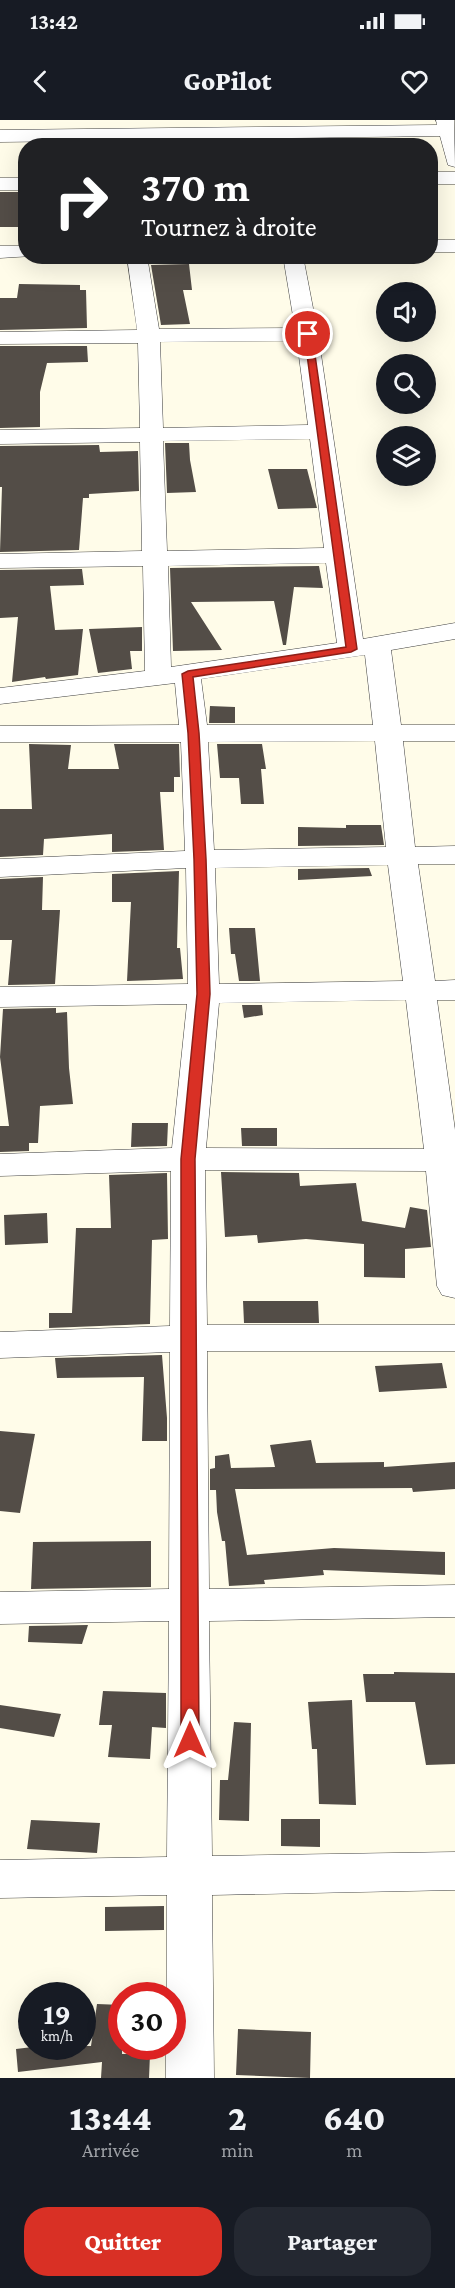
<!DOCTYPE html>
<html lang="fr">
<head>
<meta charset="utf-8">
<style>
	:root { --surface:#171b24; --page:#242831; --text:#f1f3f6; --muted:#9ea1a6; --accent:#d93025 }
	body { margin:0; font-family:"Crimson Pro",serif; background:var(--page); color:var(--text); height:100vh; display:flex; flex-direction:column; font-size:22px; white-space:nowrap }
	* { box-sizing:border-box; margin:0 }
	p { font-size:20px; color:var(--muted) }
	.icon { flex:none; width:33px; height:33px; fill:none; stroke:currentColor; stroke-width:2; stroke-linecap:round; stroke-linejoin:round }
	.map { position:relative; height:1958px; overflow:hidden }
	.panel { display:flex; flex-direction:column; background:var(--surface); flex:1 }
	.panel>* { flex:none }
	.top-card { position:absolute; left:18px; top:18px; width:420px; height:126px; border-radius:24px; box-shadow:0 6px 24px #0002; background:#202124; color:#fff; overflow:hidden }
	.controls { position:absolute; left:376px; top:162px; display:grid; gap:12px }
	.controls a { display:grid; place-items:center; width:60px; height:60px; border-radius:50%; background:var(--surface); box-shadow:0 6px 24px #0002; font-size:30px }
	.speed { position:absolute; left:18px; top:1862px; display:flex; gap:12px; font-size:30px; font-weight:700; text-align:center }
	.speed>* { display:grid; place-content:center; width:78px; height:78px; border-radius:50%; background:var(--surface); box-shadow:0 6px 24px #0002; line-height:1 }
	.speed small { font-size:15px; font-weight:400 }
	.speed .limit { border:9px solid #d22; background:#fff; color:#111 }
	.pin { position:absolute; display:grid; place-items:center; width:51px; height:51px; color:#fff; margin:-26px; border:3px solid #fff; border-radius:50%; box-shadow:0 2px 6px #0007 }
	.me { position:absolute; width:66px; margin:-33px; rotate:0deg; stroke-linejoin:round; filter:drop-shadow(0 0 4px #0008) }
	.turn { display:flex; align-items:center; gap:21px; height:126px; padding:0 24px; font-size:27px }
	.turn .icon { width:78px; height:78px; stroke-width:2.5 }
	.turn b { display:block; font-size:42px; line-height:51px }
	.eta { display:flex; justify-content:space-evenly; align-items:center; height:102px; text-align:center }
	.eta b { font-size:36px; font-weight:800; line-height:42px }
	.button { display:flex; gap:12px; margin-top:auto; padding:12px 24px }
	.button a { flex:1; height:69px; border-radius:24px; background:var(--accent); color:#fff; font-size:24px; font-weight:800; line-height:69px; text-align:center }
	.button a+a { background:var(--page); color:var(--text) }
	.status { display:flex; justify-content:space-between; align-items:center; height:42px; padding:0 30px; background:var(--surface); direction:ltr }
	.status svg { height:16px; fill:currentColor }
	header { display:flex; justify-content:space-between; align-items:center; height:78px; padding:0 24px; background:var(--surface); font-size:27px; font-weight:800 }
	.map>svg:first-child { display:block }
	.building { fill:#534d47 }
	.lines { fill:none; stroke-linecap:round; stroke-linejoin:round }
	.street-casing { stroke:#3e3e3e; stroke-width:1 }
	.street { fill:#fff; fill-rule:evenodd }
	.route { fill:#d93025; stroke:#8d1f18; stroke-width:1.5 }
</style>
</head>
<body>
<div class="status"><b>13:42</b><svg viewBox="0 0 49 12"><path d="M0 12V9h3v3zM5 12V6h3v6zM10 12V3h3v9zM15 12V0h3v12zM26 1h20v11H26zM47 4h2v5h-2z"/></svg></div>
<header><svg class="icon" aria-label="back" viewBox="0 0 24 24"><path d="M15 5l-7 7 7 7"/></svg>GoPilot<svg class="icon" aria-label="heart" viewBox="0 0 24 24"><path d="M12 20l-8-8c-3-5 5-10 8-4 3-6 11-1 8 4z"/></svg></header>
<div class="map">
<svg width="455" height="1958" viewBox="0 0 455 1958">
	<rect width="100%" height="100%" fill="#fffce9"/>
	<!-- building -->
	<path class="building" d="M0 72H26V107H0Z
		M189 144 192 170H183L190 204 161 205 151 145Z
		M19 164 80 165V170H86L87 208 0 210V178H17Z
		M0 226H87L88 242 47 243 40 272V307L0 308Z
		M165 323H189L190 340 196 372 167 373Z
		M99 325 100 332 138 331 139 371 89 374V378H83L79 430 0 432 2 367H0V326Z
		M268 349H307L317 388 278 389Z
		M319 446 323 468 294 467 286 525H283L274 481 191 482 222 530 173 531 170 448Z
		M82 449 84 465 50 466 55 510 83 509 78 555 46 559 45 557 12 562 18 497 0 498V450Z
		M142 507V531H130L132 549 98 553 89 509Z
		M210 586 235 587V603H209Z
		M29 624 71 625 68 649H119L114 624H179L180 657H174V672H160L164 730 112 732V714L44 719 43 735 0 737V689H32Z
		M217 624H262L266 649H261L264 684H241L239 658H220Z
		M346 705H381L384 725 298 726V707L346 708Z
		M369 748 372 756 298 760V749Z
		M179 751 177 828H180L183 859 127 861 131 782H112V754Z
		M43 757 42 790H60L55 864 8 865 12 820H0V759Z
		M229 808H255L260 861H239L235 834H231Z
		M242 885H262L263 895 244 898Z
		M56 888V893L67 892 69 948 73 984 40 986 38 1023H29V1031L0 1032V1006H9L0 937 3 889Z
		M132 1003H168L167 1026 131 1027Z
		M241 1008H277V1026H242Z
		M221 1052 299 1053 300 1066 356 1063 362 1101 405 1108 410 1087 427 1090 431 1127 405 1129V1158L364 1157V1124L306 1119 258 1123 257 1115 225 1117Z
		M167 1053 168 1119 152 1120 150 1204 49 1208V1193H72L76 1108H111L109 1055Z
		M47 1093 48 1123 5 1125 4 1095Z
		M243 1181H318L319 1203H244Z
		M162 1235 167 1298V1321H142L144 1257 57 1258 55 1238Z
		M442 1243 447 1268 379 1272 375 1246Z
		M0 1311 35 1314 20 1393 0 1391Z
		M311 1320 316 1343 384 1342V1347L455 1342V1369L413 1372 412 1368 235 1369 247 1435 334 1428 445 1432V1455L323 1450 324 1455 264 1460 265 1464 229 1466 225 1421H222L217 1392 216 1370H210V1349L215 1348V1336L229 1334 231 1348 275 1347 270 1325Z
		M151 1421V1467L31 1469 33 1422Z
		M88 1505 82 1524 28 1522 29 1506Z
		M394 1552 455 1553V1644L426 1645 415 1582H366L363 1554H394Z
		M103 1571 166 1573V1608L152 1607 150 1639 108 1637 112 1605H99Z
		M352 1580 356 1685 319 1684 317 1629H312L308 1582Z
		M0 1585 61 1594 54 1617 0 1608Z
		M234 1602 251 1603 249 1701 219 1700 220 1660H228Z
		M281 1699H320V1727L281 1726Z
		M31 1700 100 1703 97 1733 27 1729Z
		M164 1786V1810L105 1811V1787Z
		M97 1884 122 1885V1934H150L149 1958H101L102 1942 18 1952 16 1929 41 1926H91Z
		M238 1909 311 1912 310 1958 236 1955Z"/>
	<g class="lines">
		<defs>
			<path id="street" d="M436 0H454L455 47 448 45 440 16 0 22V10L437 5Z
				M430 52H455V64H430Z
				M0 58H26V70H0Z
				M430 120H455V132H430Z
				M0 126H26V136H32L0 138Z
				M127 136H147L159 209 295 208 283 136H303L318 214 363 519 455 503V519L391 530 401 605H455V621H403L415 727 455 726V744H418L435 861 455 860V880H437L455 1010V1178L442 1175 437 1166 426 1051 205 1050 207 1205H455V1231H207L209 1469 455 1465V1497L209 1501 212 1736 455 1732V1770L212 1775 214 1958H166V1926H172V1875H167V1775L0 1778V1740L167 1737 169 1501 0 1504V1472L169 1469 170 1232 0 1238V1212L170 1206 171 1051 0 1056V1034L172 1028 187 884 0 887V867L188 864 186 748 0 757V739L185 731 181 622H0V606L179 605 175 563 0 584V568L145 551 143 446 0 448V434L142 431 140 322 0 324V310L140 308 138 223 0 224V212L137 210ZM297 221 308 305 163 308 160 222ZM310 319 324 428 167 431 163 321ZM326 443 337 523 171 547 168 446ZM365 535 373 605H207L201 559ZM375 621 386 727 214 730 208 622ZM388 745 403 861 219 864 215 748ZM406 880 424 1029 206 1028 219 883Z"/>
		</defs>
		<!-- street casing -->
		<use href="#street" class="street-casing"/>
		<!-- street -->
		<use href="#street" class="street"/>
	</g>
	<!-- route -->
	<path class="route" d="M304 212 312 214 357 529 351 532 193 557 199 613 206 739 210 874 195 1039 199 1620 196 1626 190 1628 184 1626 181 1620V1039L197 874 194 739 188 613 182 554 188 551 346 527Z"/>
</svg>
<div class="controls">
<a><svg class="icon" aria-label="sound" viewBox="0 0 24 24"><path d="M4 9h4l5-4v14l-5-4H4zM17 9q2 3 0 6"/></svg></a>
<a><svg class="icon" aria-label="search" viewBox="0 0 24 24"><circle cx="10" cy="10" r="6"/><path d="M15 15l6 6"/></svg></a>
<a><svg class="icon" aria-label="layers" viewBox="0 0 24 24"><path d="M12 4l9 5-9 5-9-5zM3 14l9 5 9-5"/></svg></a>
</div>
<div class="speed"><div>19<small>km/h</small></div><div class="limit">30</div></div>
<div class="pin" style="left:308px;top:214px;background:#d93025"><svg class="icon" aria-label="arrive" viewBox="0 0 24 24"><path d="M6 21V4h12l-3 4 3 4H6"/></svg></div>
<svg class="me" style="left:190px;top:1620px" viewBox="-20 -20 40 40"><path d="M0-17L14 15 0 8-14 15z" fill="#d93025" stroke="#fff" stroke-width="4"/></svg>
<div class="top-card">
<div class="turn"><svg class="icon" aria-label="right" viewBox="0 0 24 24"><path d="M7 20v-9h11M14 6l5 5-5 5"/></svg><div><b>370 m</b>Tournez à droite</div></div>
</div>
</div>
<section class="panel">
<div class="eta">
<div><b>13:44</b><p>Arrivée</p></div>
<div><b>2</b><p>min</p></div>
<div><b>640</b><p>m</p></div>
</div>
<div class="button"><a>Quitter</a><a>Partager</a></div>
</section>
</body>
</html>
